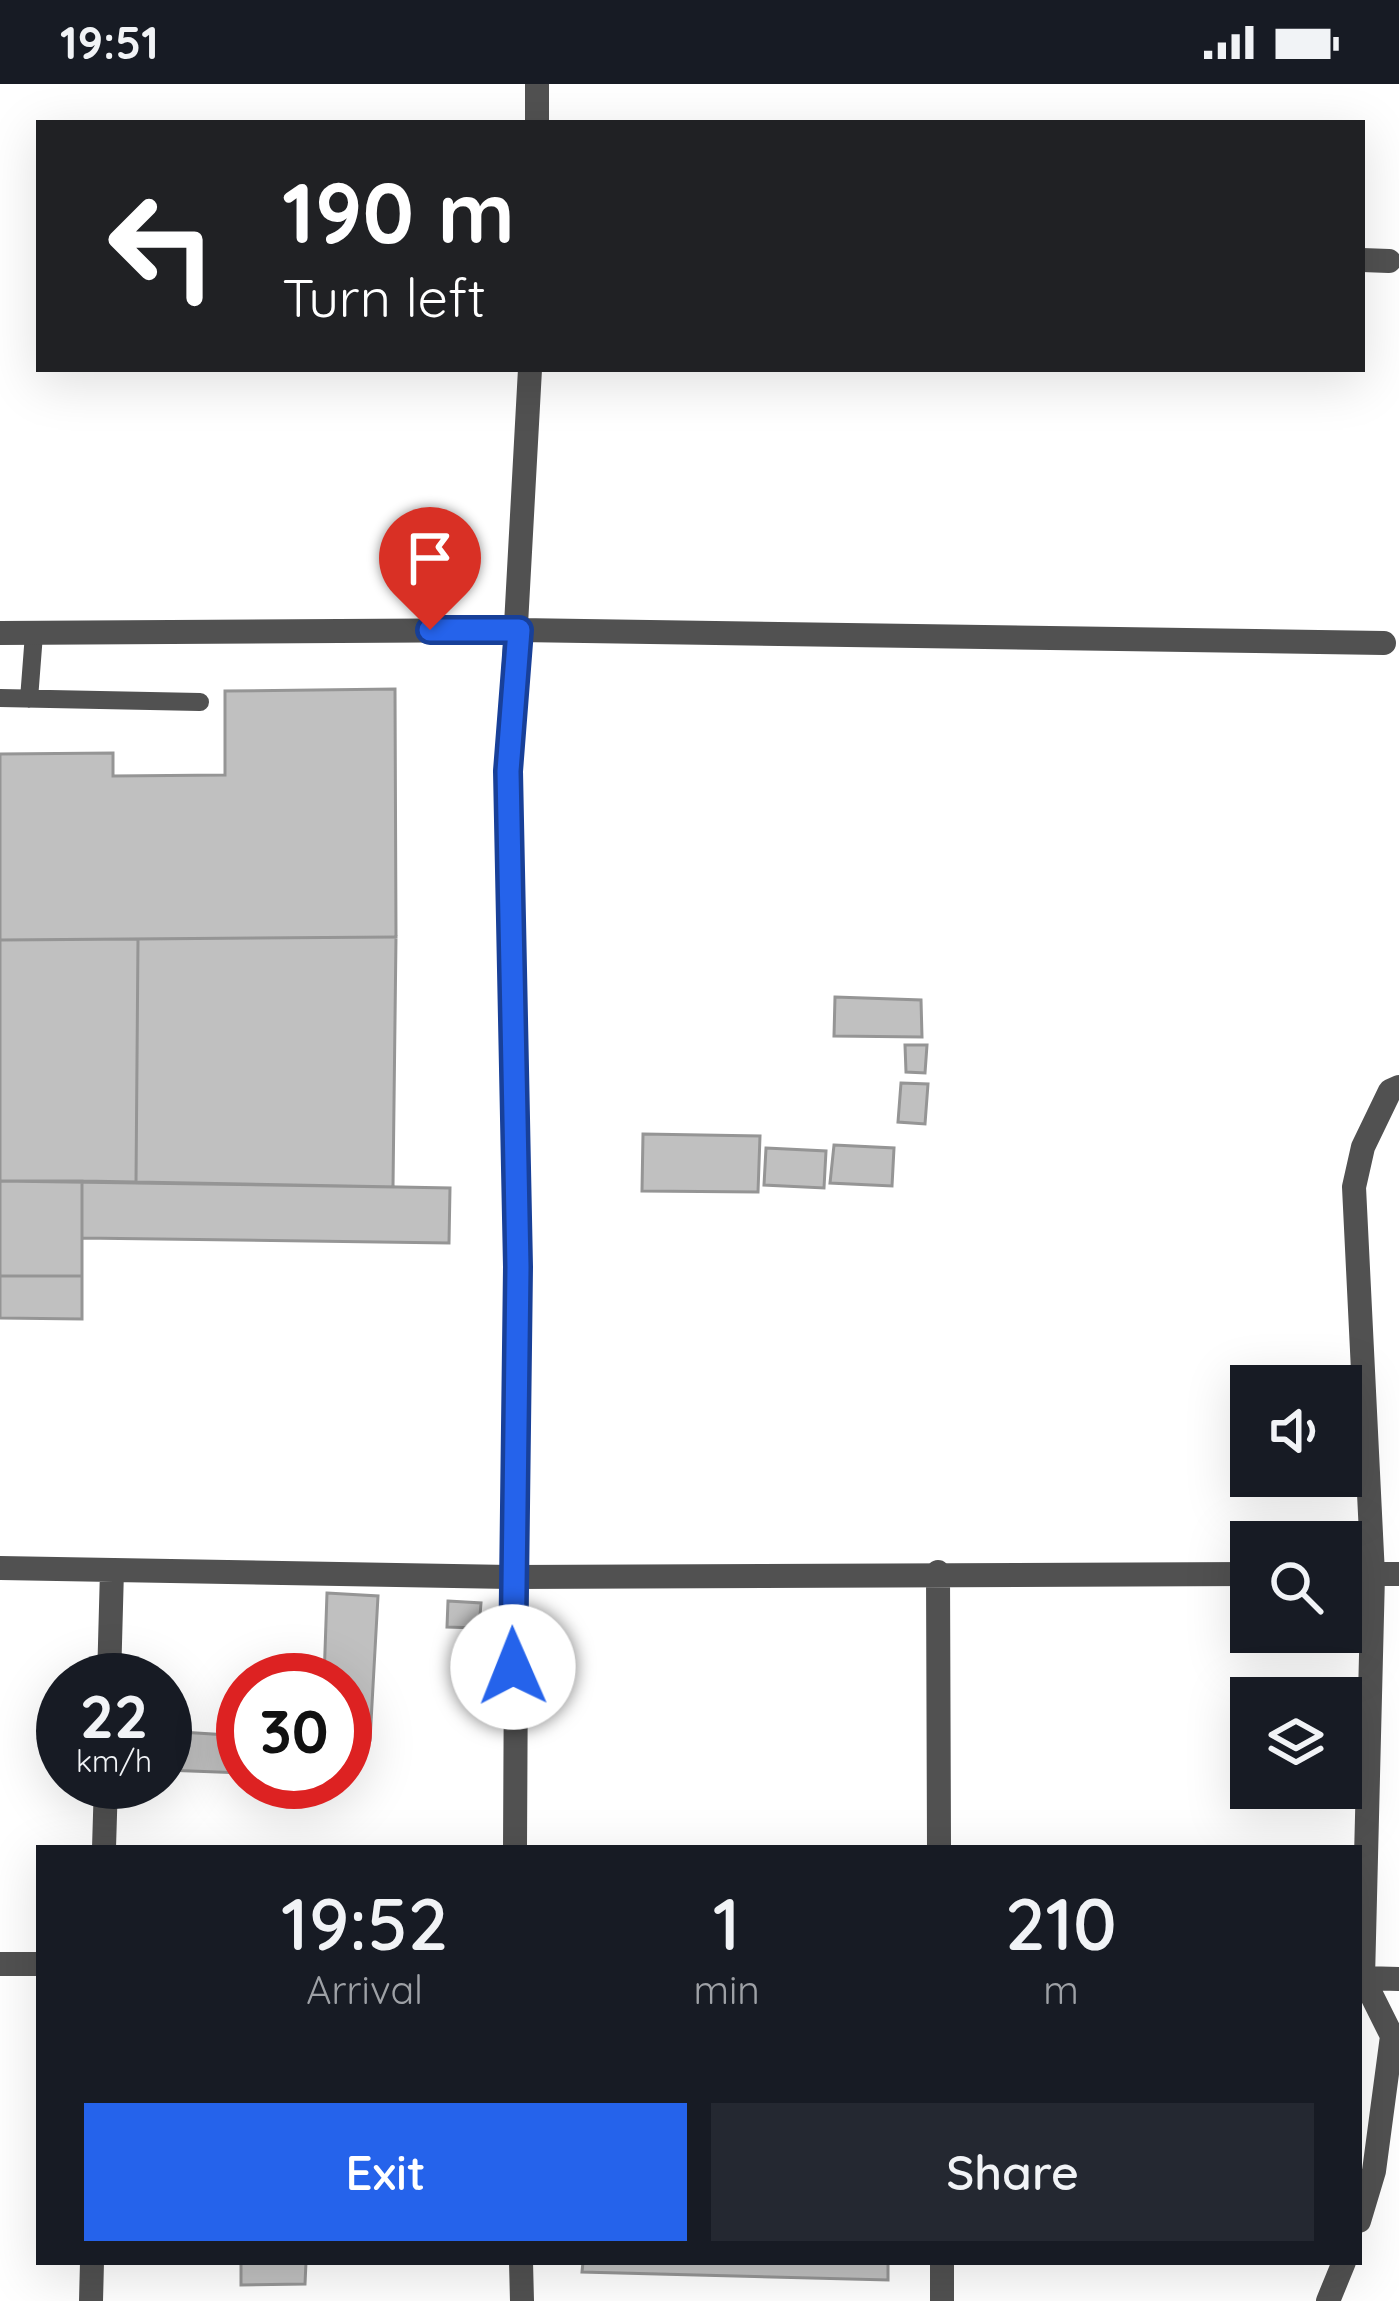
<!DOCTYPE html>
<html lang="en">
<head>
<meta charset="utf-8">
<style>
	:root { --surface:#171b24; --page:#242831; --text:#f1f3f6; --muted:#9ea1a6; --accent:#2563eb }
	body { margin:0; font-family:Quicksand,sans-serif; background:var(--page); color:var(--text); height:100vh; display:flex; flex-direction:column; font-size:45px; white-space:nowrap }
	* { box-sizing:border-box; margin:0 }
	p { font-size:39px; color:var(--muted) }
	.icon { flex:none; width:66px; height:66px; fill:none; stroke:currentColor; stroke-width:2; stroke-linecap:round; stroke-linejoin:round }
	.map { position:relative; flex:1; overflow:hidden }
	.drawer { position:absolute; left:36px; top:1761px; width:1326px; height:420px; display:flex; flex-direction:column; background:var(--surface); border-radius:0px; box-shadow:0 12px 48px #0002 }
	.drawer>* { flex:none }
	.banner { position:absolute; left:36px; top:36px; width:1329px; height:252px; border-radius:0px; box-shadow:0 12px 48px #0002; background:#202124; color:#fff; overflow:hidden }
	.tools { position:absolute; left:1230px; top:1281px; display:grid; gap:24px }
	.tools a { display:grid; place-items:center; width:132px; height:132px; border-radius:0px; background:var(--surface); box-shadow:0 12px 48px #0002; font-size:60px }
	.speed { position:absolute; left:36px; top:1569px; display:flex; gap:24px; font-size:60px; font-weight:700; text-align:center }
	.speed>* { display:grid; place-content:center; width:156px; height:156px; border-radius:50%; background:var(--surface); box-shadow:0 12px 48px #0002; line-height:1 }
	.speed small { font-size:30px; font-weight:400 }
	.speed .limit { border:18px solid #d22; background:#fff; color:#111 }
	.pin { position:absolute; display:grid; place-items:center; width:102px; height:102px; color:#fff; margin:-123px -51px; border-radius:50% 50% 50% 0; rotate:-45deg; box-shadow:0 0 12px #0007 }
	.pin .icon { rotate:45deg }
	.me { position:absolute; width:132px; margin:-66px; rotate:359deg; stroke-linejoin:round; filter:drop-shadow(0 0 9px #0008) }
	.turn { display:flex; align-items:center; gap:42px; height:252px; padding:0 48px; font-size:54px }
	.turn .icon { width:156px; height:156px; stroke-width:2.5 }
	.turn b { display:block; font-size:84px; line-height:102px }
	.eta { display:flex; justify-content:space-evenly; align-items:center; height:204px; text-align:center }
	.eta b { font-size:72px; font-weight:600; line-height:84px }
	.cta { display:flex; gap:24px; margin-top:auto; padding:24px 48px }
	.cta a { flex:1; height:138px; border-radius:0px; background:var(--accent); color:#fff; font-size:48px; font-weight:600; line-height:138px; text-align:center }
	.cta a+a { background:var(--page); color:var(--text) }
	.status { display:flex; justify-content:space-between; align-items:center; height:84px; padding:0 60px; background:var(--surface); direction:ltr }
	.status svg { height:33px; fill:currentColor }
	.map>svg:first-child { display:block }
	.building { fill:#c0c0c0; stroke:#959595; stroke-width:3 }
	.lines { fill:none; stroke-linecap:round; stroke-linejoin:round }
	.lane { stroke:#515151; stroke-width:18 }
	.street { stroke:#515151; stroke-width:24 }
	.route-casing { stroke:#184099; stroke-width:30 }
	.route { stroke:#2563eb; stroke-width:21 }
</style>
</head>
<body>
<div class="status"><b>19:51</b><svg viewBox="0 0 49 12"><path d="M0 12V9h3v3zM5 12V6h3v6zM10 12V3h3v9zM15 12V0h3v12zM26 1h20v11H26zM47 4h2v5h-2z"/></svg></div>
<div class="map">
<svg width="1399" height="2217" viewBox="0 0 1399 2217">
	<rect width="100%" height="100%" fill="#fff"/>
	<!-- building -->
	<path class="building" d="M395 605 396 853 0 856V670L113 669V692L225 691V607Z
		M396 853 393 1103 136 1099 138 855Z
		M138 855 136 1099 0 1097V856Z
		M835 913 921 916 922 953 834 952Z
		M905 961H927L925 989 906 988Z
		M901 999 928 1000 925 1040 898 1038Z
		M643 1050 760 1052 758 1108 642 1107Z
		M834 1061 894 1064 892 1102 830 1099Z
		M766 1064 826 1067 824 1104 764 1101Z
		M0 1097H82V1192H0Z
		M82 1097 450 1104 449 1159 82 1154Z
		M0 1192H82V1235L0 1234Z
		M327 1509 378 1512 370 1656 345 1657V1596H324Z
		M448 1517 481 1519 479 1544 447 1543Z
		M165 1647 243 1652V1689L165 1686Z
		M241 2178H306L305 2200 241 2201Z
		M583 2178H888V2196L582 2188Z"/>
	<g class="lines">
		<!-- lane -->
		<path class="lane" d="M0 614 200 618
			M29 615 34 550"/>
		<!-- street -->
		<path class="street" d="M537 39V0
			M1362 176 1389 177
			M0 549 519 546 1384 559
			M0 1484 512 1493 1251 1490
			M938 1488 939 1764
			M1341 1490H1399
			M109 1596 112 1486
			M104 1764 106 1698
			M515 1764 518 1183 508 687 530 285
			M0 1880H39
			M1363 1894 1399 1895
			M1359 2137 1374 2087 1392 1952 1363 1894 1373 1491 1354 1103 1363 1063 1390 1007 1399 1003
			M521 2178 522 2217
			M942 2178V2217
			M91 2217 92 2178
			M1328 2217 1344 2178"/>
	</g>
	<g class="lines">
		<defs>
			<path id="route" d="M430 546H519L508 687 518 1183 513 1583"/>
		</defs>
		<!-- route casing -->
		<use href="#route" class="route-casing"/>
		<!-- route -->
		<use href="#route" class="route"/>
	</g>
</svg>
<div class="tools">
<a><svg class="icon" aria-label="sound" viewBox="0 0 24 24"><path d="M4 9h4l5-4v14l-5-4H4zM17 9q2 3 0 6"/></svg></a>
<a><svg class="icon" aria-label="search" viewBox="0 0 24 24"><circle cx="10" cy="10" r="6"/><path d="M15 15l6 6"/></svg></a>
<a><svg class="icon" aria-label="layers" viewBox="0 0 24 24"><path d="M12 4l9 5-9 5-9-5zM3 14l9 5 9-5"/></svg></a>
</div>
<div class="speed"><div>22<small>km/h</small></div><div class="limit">30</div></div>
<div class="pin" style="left:430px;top:546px;background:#d93025"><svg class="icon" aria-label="arrive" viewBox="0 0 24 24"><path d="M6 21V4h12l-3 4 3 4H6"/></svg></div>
<svg class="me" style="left:513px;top:1583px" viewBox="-20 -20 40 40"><circle r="19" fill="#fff"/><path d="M0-13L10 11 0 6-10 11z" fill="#2563eb"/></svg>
<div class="banner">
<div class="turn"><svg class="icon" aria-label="left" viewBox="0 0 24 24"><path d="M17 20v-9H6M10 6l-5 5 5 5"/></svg><div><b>190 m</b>Turn left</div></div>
</div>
<section class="drawer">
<div class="eta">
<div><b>19:52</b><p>Arrival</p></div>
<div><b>1</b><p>min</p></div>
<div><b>210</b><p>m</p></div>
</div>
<div class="cta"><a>Exit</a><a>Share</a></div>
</section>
</div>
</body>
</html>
